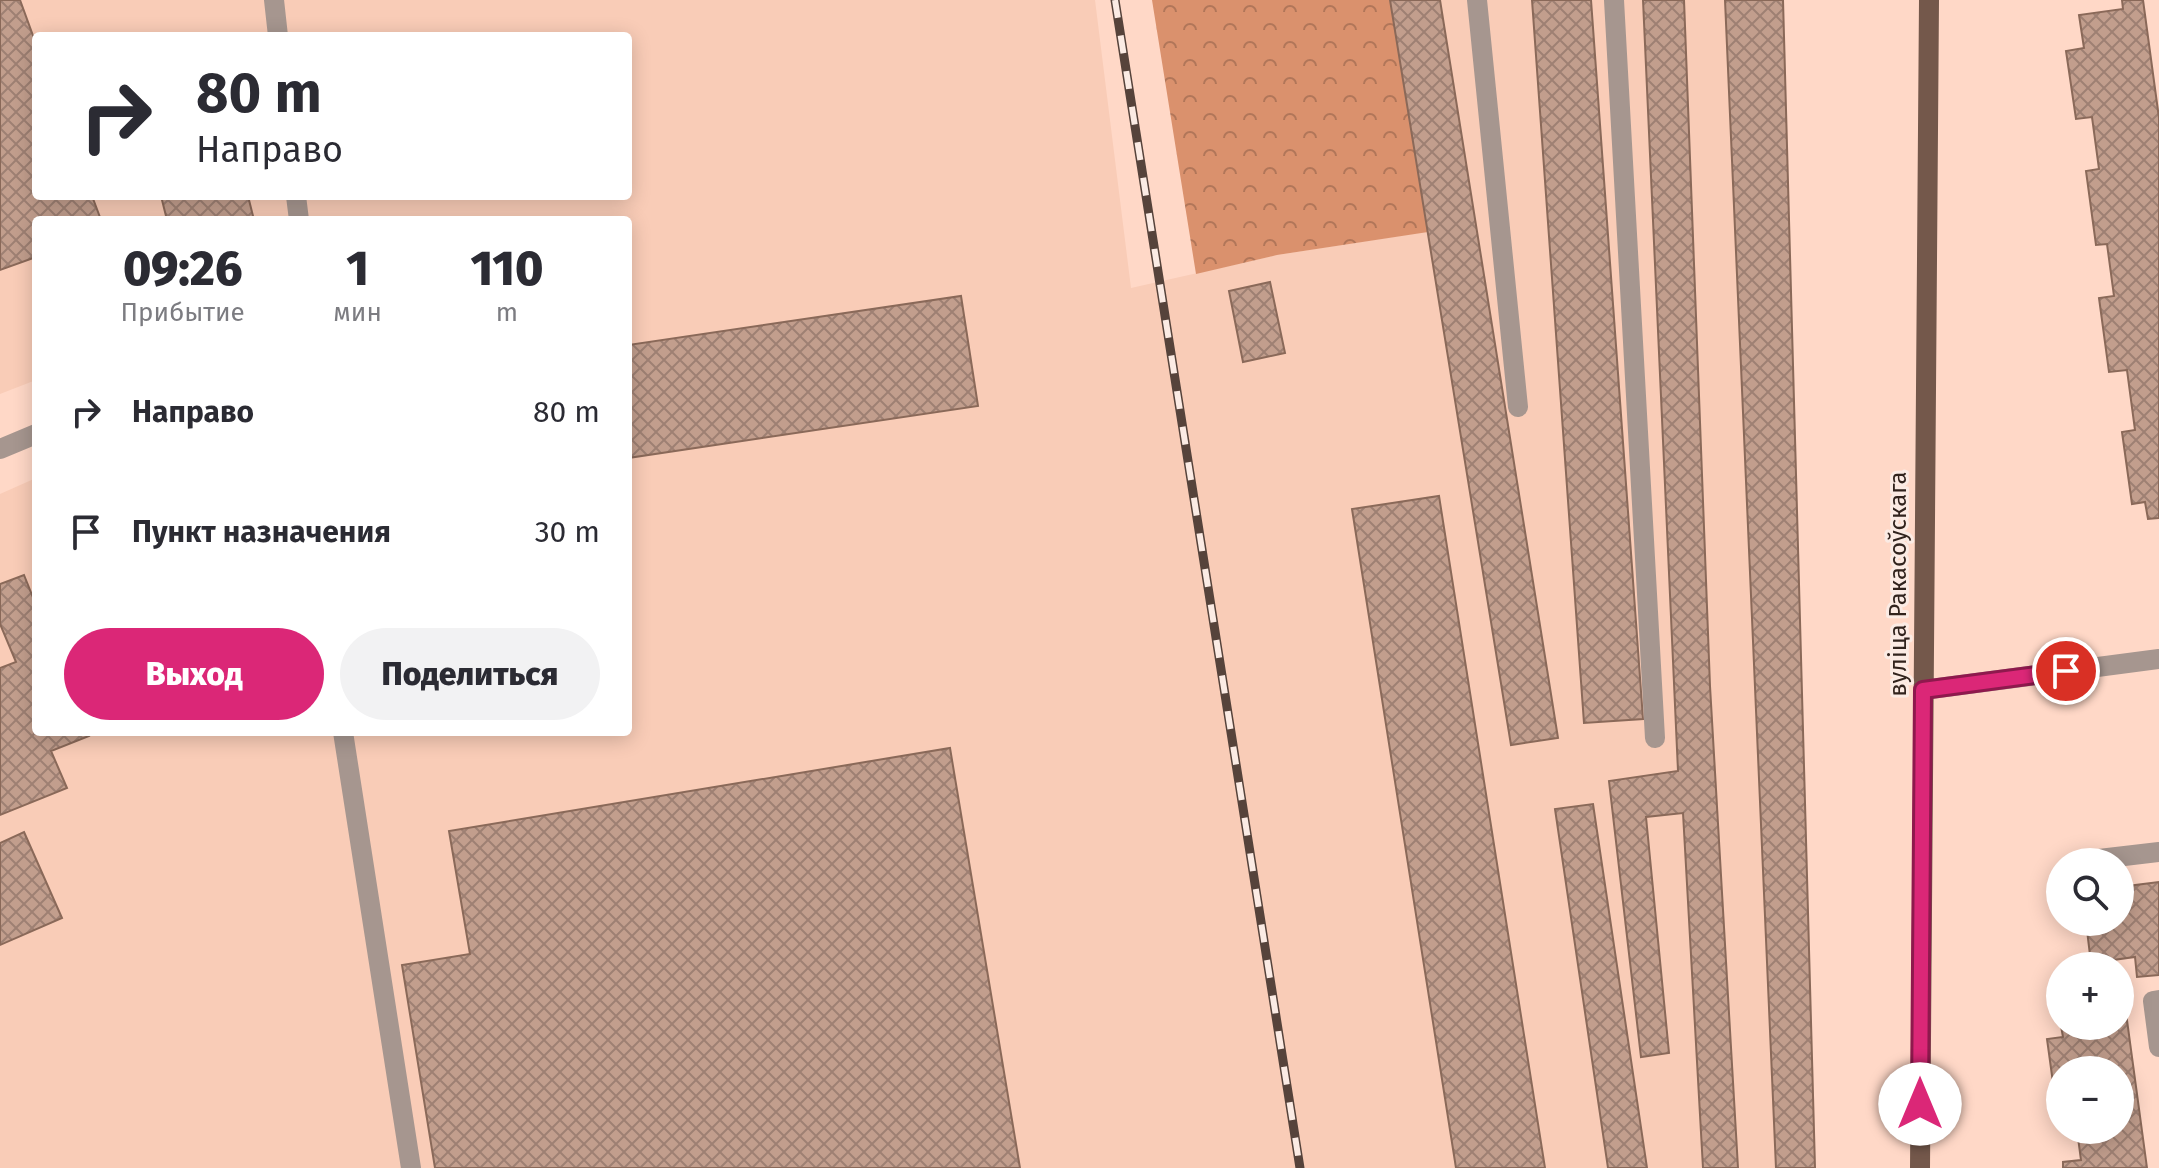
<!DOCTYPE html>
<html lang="ru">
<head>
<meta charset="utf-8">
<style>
	:root { --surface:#fff; --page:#f2f2f3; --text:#2b2b33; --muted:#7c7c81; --accent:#db2777 }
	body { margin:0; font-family:"Fira Sans",sans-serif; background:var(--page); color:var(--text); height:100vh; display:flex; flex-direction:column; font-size:30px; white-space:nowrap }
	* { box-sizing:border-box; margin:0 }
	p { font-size:26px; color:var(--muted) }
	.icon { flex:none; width:44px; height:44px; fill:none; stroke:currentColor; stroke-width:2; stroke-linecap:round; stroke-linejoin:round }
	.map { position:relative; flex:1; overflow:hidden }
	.drawer { position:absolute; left:32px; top:216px; width:600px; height:520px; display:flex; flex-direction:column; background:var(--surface); border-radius:8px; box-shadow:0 4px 20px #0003 }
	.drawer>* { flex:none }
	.hud { position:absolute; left:32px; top:32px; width:600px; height:168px; border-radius:8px; box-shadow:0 4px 20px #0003; background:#fff; color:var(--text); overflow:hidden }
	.tools { position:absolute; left:2046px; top:848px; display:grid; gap:16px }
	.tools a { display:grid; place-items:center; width:88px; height:88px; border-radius:50%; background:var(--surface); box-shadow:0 4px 20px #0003; font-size:40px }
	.pin { position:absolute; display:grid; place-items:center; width:68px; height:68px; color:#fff; margin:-34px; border:4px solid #fff; border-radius:50%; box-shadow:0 2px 8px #0007 }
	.me { position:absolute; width:88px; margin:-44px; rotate:0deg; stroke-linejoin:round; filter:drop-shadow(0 0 6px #0008) }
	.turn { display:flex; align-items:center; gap:28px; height:168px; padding:0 32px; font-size:36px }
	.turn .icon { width:104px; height:104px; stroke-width:2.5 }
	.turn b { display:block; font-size:56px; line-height:68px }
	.eta { display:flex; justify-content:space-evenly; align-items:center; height:136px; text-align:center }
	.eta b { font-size:48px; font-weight:800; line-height:56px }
	.button { display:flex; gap:16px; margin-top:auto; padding:16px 32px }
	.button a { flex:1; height:92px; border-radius:48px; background:var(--accent); color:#fff; font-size:32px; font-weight:800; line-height:92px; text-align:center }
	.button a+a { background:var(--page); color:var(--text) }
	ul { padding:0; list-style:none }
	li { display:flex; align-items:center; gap:24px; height:120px; padding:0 32px }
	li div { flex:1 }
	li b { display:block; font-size:30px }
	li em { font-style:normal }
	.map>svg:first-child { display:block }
	.built { fill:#f9ccb7; fill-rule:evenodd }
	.forest { fill:url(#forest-crowns) }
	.building { fill:url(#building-cross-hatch); stroke:#8a6959; stroke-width:2 }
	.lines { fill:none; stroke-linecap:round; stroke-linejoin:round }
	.minor { stroke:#a6968f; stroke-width:20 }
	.major { stroke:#74584b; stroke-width:20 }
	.rail-casing { stroke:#56433b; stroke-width:9 }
	.rail { stroke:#fbebe4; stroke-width:6; stroke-dasharray:18; stroke-linecap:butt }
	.route-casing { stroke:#8e194d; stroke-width:20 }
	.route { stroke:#db2777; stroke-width:14 }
	.labels { text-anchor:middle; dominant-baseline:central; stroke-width:6; stroke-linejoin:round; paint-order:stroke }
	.street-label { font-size:24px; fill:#31231d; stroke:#fbebe4 }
</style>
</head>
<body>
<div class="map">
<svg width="2159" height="1168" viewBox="0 0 2159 1168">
	<defs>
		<pattern id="forest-crowns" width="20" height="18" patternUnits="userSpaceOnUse" patternTransform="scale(2)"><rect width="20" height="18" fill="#da916d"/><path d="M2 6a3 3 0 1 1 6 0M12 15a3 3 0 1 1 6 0" fill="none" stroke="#b17659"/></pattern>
		<pattern id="building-cross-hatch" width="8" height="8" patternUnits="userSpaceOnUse" patternTransform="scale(2)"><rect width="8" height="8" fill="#c29e8d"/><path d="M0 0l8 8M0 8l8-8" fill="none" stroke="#9e8073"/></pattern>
	</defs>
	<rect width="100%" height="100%" fill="#ffd8c7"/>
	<!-- built -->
	<path class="built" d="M0 0H1095L1131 288 1277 255 1425 232 1388 0H1783L1815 1168H0V494L36 478V732H628V220H36V380L0 394ZM36 36H628V196H36Z"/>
	<!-- forest -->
	<path class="forest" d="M1152 0H1390L1428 232 1277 255 1196 274Z"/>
	<!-- building -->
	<path class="building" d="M0 0H20L36 44V196H92L101 220H36V257L0 270Z
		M1390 0H1440L1558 738 1511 745Z
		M1532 0H1591L1643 719 1584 723Z
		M1643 0H1684L1710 686 1738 1168H1703L1683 813 1646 817 1669 1053 1641 1057 1609 781 1678 771Z
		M1725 0H1783L1815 1168H1776Z
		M2122 0H2143L2159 118V518L2148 519 2145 502 2132 504 2122 432 2135 430 2127 370 2109 372 2099 298 2114 296 2107 244 2096 245 2086 171 2099 169 2092 117 2076 119 2066 51 2084 48 2079 15 2123 9Z
		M161 196H248L254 220H167Z
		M1270 282 1285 353 1243 362 1229 291Z
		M961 296 978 406 628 458V345Z
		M1439 496 1545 1168H1456L1352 509Z
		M24 575 36 605V732H87L89 736 51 751 67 788 0 815V668L16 662 0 624V584Z
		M950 748 1020 1168H435L402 965 470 954 449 831Z
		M1593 804 1647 1168H1608L1555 809Z
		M24 832 62 918 0 945V843Z
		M2159 882V975L2137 977 2135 957 2091 963 2086 922H2120V887Z
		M2124 998 2147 1168H2063V1162L2081 1160 2077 1130H2120V1070H2060V1112H2057L2047 1039 2063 1037 2061 1026H2120V999Z"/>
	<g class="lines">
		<!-- minor -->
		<path class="minor" d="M274 0 278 36
			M1477 0 1518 407
			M1614 0 1655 738
			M296 196 299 220
			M0 449 36 434
			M1923 690 2159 659
			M343 732 411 1168
			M2082 861 2159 852
			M2159 1000 2153 1001 2159 1047"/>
		<!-- major -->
		<path class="major" d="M1920 1168 1929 0"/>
		<defs>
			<path id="rail" d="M1115 0 1300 1168"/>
		</defs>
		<!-- rail casing -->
		<use href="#rail" class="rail-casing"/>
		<!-- rail -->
		<use href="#rail" class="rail"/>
	</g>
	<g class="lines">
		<defs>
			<path id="route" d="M1920 1104 1923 690 2066 671"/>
		</defs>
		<!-- route casing -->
		<use href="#route" class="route-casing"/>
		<!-- route -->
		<use href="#route" class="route"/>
	</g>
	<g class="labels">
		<!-- street labels -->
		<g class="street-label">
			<text transform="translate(1898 584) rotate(-90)">вуліца Ракасоўскага</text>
		</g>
	</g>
</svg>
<div class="tools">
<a><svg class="icon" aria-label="search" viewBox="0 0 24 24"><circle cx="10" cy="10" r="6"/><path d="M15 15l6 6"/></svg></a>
<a>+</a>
<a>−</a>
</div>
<div class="pin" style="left:2066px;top:671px;background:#d93025"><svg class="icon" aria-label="arrive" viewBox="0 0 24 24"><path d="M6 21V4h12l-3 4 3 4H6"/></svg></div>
<svg class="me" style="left:1920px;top:1104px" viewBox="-20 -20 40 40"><circle r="19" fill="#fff"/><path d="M0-13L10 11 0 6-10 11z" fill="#db2777"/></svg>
<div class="hud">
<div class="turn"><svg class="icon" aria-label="right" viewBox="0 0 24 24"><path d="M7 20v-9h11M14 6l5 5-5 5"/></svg><div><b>80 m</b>Направо</div></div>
</div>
<section class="drawer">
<div class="eta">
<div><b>09:26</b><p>Прибытие</p></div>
<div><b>1</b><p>мин</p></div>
<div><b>110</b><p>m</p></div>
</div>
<ul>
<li><svg class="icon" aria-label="right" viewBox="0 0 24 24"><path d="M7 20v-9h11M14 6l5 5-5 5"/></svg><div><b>Направо</b></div><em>80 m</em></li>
<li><svg class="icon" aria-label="arrive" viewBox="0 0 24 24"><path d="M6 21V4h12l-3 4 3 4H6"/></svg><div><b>Пункт назначения</b></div><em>30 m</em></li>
</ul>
<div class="button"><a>Выход</a><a>Поделиться</a></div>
</section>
</div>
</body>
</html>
